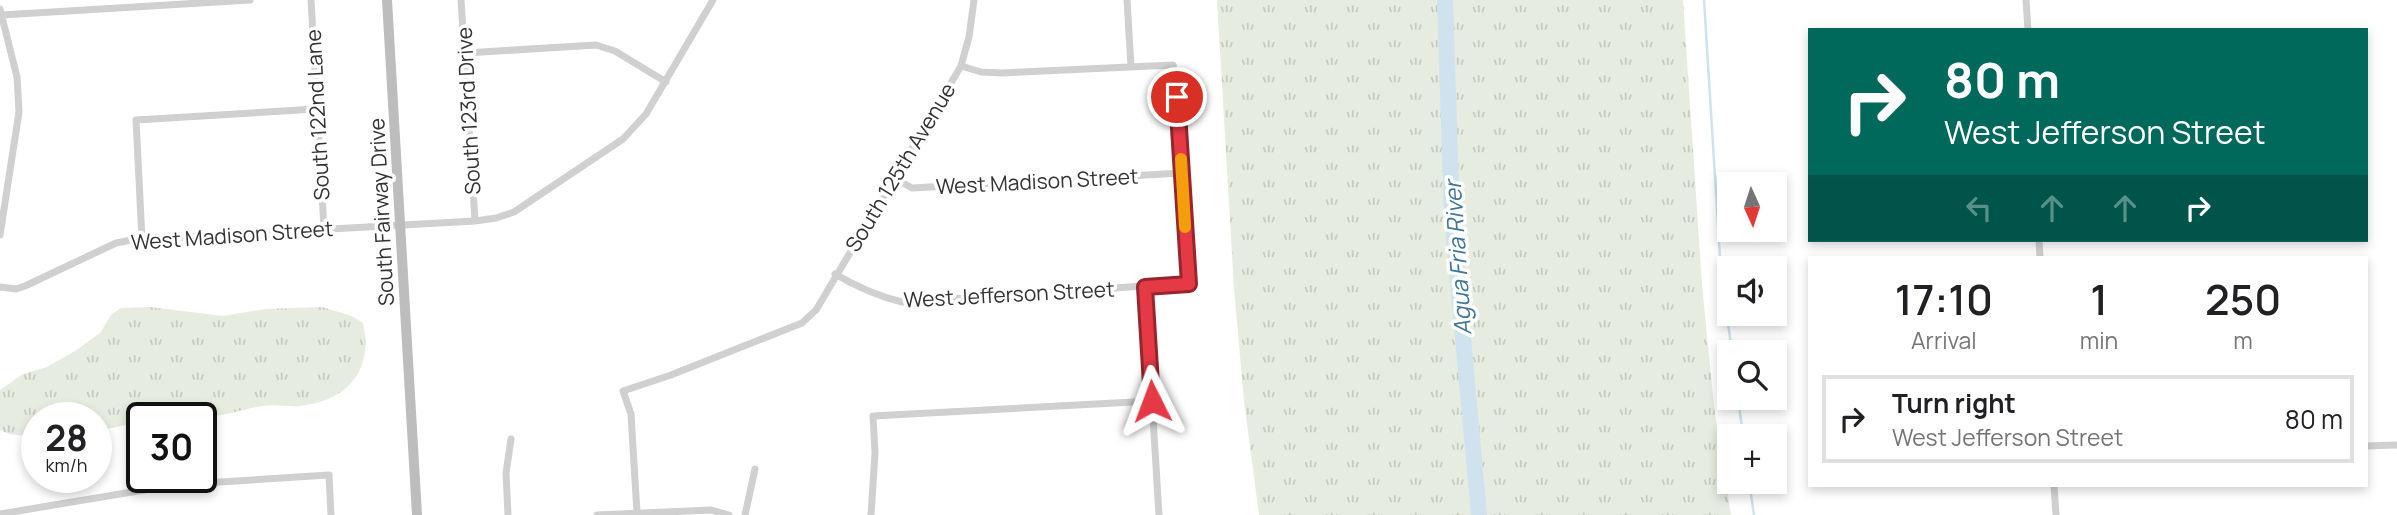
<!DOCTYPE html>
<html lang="en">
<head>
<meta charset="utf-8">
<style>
	:root { --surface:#fff; --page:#f6f6f6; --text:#202124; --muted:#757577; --line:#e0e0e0 }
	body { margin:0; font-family:Manrope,sans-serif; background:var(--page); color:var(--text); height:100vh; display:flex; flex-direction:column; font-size:26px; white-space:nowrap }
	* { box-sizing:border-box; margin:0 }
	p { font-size:23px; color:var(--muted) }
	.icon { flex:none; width:38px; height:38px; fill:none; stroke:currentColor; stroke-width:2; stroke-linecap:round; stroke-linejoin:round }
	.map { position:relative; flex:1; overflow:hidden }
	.sheet { position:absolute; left:1808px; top:256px; width:560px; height:231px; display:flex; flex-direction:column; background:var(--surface); border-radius:0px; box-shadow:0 4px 10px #0003 }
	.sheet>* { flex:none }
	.top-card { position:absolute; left:1808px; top:28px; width:560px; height:214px; border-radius:0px; box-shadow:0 4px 10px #0003; background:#00695c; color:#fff; overflow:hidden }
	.needle { width:46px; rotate:177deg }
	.buttons { position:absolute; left:1717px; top:172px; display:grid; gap:14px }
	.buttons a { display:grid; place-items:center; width:70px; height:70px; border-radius:0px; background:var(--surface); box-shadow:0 4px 10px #0003; font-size:35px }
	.speed { position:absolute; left:21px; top:402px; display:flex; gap:14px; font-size:35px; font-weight:700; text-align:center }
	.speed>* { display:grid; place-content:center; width:91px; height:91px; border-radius:50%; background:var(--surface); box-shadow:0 4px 10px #0003; line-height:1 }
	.speed small { font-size:18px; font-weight:400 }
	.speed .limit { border:4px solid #111; border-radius:10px; background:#fff; color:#111 }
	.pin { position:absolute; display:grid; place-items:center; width:60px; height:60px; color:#fff; margin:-30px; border:4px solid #fff; border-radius:50%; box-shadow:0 2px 7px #0007 }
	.me { position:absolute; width:77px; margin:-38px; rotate:357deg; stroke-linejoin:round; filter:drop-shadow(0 0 5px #0008) }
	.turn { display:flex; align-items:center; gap:24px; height:147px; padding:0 21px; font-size:32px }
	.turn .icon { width:91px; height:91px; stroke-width:2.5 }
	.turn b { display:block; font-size:49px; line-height:60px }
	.lanes { display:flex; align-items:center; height:66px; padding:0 21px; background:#0003; justify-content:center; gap:35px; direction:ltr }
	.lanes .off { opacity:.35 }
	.eta { display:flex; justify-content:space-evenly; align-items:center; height:119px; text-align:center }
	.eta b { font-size:42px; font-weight:600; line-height:49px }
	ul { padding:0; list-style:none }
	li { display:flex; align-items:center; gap:21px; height:88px; margin:0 14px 10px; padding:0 7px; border:4px solid var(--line); border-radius:0px }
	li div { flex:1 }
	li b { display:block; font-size:26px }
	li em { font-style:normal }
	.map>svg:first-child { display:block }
	.grass { fill:url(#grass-tufts) }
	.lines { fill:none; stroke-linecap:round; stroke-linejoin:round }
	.stream { stroke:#cfe2ee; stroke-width:2.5 }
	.river { stroke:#cfe2ee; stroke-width:16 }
	.street { stroke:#d0d0d0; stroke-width:7 }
	.secondary { stroke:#bdbdbd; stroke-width:10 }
	.route-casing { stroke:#96252e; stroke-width:18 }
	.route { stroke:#e63946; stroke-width:12 }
	.slow { stroke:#f59e0b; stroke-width:12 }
	.labels { text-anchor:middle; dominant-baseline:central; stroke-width:7; stroke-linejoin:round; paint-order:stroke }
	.street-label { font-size:21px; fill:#333; stroke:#fff }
	.water-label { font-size:23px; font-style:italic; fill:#3f7597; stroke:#fff }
</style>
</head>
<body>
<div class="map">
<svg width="2397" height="515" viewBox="0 0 2397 515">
	<defs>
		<pattern id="grass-tufts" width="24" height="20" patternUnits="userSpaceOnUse" patternTransform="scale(1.75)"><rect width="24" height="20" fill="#e6ecdf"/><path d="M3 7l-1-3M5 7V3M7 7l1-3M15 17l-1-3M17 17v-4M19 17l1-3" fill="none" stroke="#c6cbc0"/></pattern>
	</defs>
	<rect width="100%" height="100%" fill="#fff"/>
	<!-- grass -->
	<path class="grass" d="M1217 0H1683L1702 285 1714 406 1731 515H1259L1244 401 1234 288Z
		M150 307 222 316 266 309 322 307 352 316 363 323C374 371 347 401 300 406 287 407 275 404 262 406 243 409 225 417 205 416 196 416 187 411 178 411 166 412 155 418 142 418V422L96 431V418H37V434C25 436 10 436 0 430V390L23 374 47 367 75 351 100 333 111 315 121 308Z"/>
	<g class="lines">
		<!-- stream -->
		<path class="stream" d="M1704 0 1721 273 1732 352
			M1738 397 1743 436
			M1749 481 1754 515"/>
		<!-- river -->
		<path class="river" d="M1445 0 1452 217 1479 515"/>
		<!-- street -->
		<path class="street" d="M311 0 324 229
			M461 0 475 221
			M1127 0 1131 66
			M2026 0 2028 30
			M0 9 17 77 19 112 0 235
			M2 15 250 0
			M465 53 596 45 615 51 666 82
			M894 178 912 188 1182 173
			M142 239 136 120 316 109
			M2039 240 2040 257
			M835 274C857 287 877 296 902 302L1189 283 1175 72 1173 65 1002 73 981 72 961 66
			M0 287 16 289 25 286 116 243 131 240 475 221 496 218 514 212 623 139 646 114 713 0
			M1145 287 1159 515
			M2366 446 2397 445
			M2054 485 2056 515
			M637 513 631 414 623 391 671 375 802 323 816 310 961 66 969 37 974 0
			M0 514 174 485 329 475 331 515
			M508 515 506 473 511 439
			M597 515 711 510 729 515
			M745 515 755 469
			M871 515 875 453 873 416 1152 401"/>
		<!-- secondary -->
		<path class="secondary" d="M387 0 417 515"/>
	</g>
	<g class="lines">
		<defs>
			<path id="route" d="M1152 401 1145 287 1189 284 1177 97"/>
		</defs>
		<!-- route casing -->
		<use href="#route" class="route-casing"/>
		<!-- route -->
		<use href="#route" class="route"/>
		<!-- slow -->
		<path class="slow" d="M1181 159 1185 227"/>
	</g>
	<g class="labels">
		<!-- street labels -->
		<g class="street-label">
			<text transform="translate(468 111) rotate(-93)">South 123rd Drive</text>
			<text transform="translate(317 115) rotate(-93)">South 122nd Lane</text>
			<text transform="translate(900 167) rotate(-59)">South 125th Avenue</text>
			<text transform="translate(1037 181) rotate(-3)">West Madison Street</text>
			<text transform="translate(381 212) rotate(-93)">South Fairway Drive</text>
			<text transform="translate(232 235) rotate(-4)">West Madison Street</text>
			<text transform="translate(1009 294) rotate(-3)">West Jefferson Street</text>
		</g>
		<!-- water labels -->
		<g class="water-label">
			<text transform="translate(1457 258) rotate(-94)">Agua Fria River</text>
		</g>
	</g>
</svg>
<div class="buttons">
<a><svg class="needle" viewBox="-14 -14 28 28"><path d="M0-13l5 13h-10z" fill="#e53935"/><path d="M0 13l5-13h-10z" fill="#757577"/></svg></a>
<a><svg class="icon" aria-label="sound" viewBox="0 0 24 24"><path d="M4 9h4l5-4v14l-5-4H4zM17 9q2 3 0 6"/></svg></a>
<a><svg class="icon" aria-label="search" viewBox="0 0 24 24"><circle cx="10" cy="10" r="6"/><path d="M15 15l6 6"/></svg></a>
<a>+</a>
</div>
<div class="speed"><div>28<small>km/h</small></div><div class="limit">30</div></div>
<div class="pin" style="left:1177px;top:97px;background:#d93025"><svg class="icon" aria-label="arrive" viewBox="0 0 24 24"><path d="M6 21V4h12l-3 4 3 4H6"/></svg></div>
<svg class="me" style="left:1152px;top:401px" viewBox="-20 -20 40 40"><path d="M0-17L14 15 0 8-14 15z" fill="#e63946" stroke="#fff" stroke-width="4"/></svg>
<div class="top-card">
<div class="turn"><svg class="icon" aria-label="right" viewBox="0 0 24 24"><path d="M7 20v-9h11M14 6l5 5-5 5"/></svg><div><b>80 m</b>West Jefferson Street</div></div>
<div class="lanes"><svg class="icon off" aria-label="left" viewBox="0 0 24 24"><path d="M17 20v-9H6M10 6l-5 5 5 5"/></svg><svg class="icon off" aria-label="ahead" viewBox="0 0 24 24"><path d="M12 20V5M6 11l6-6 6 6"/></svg><svg class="icon off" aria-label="ahead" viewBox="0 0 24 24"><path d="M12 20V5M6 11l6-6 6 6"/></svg><svg class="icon" aria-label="right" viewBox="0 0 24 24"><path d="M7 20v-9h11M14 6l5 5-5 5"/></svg></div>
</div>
<section class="sheet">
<div class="eta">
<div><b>17:10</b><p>Arrival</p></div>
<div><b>1</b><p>min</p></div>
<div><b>250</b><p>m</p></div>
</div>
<ul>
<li><svg class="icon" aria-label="right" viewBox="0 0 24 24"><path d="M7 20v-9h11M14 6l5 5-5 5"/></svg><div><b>Turn right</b><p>West Jefferson Street</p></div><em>80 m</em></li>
</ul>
</section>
</div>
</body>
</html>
